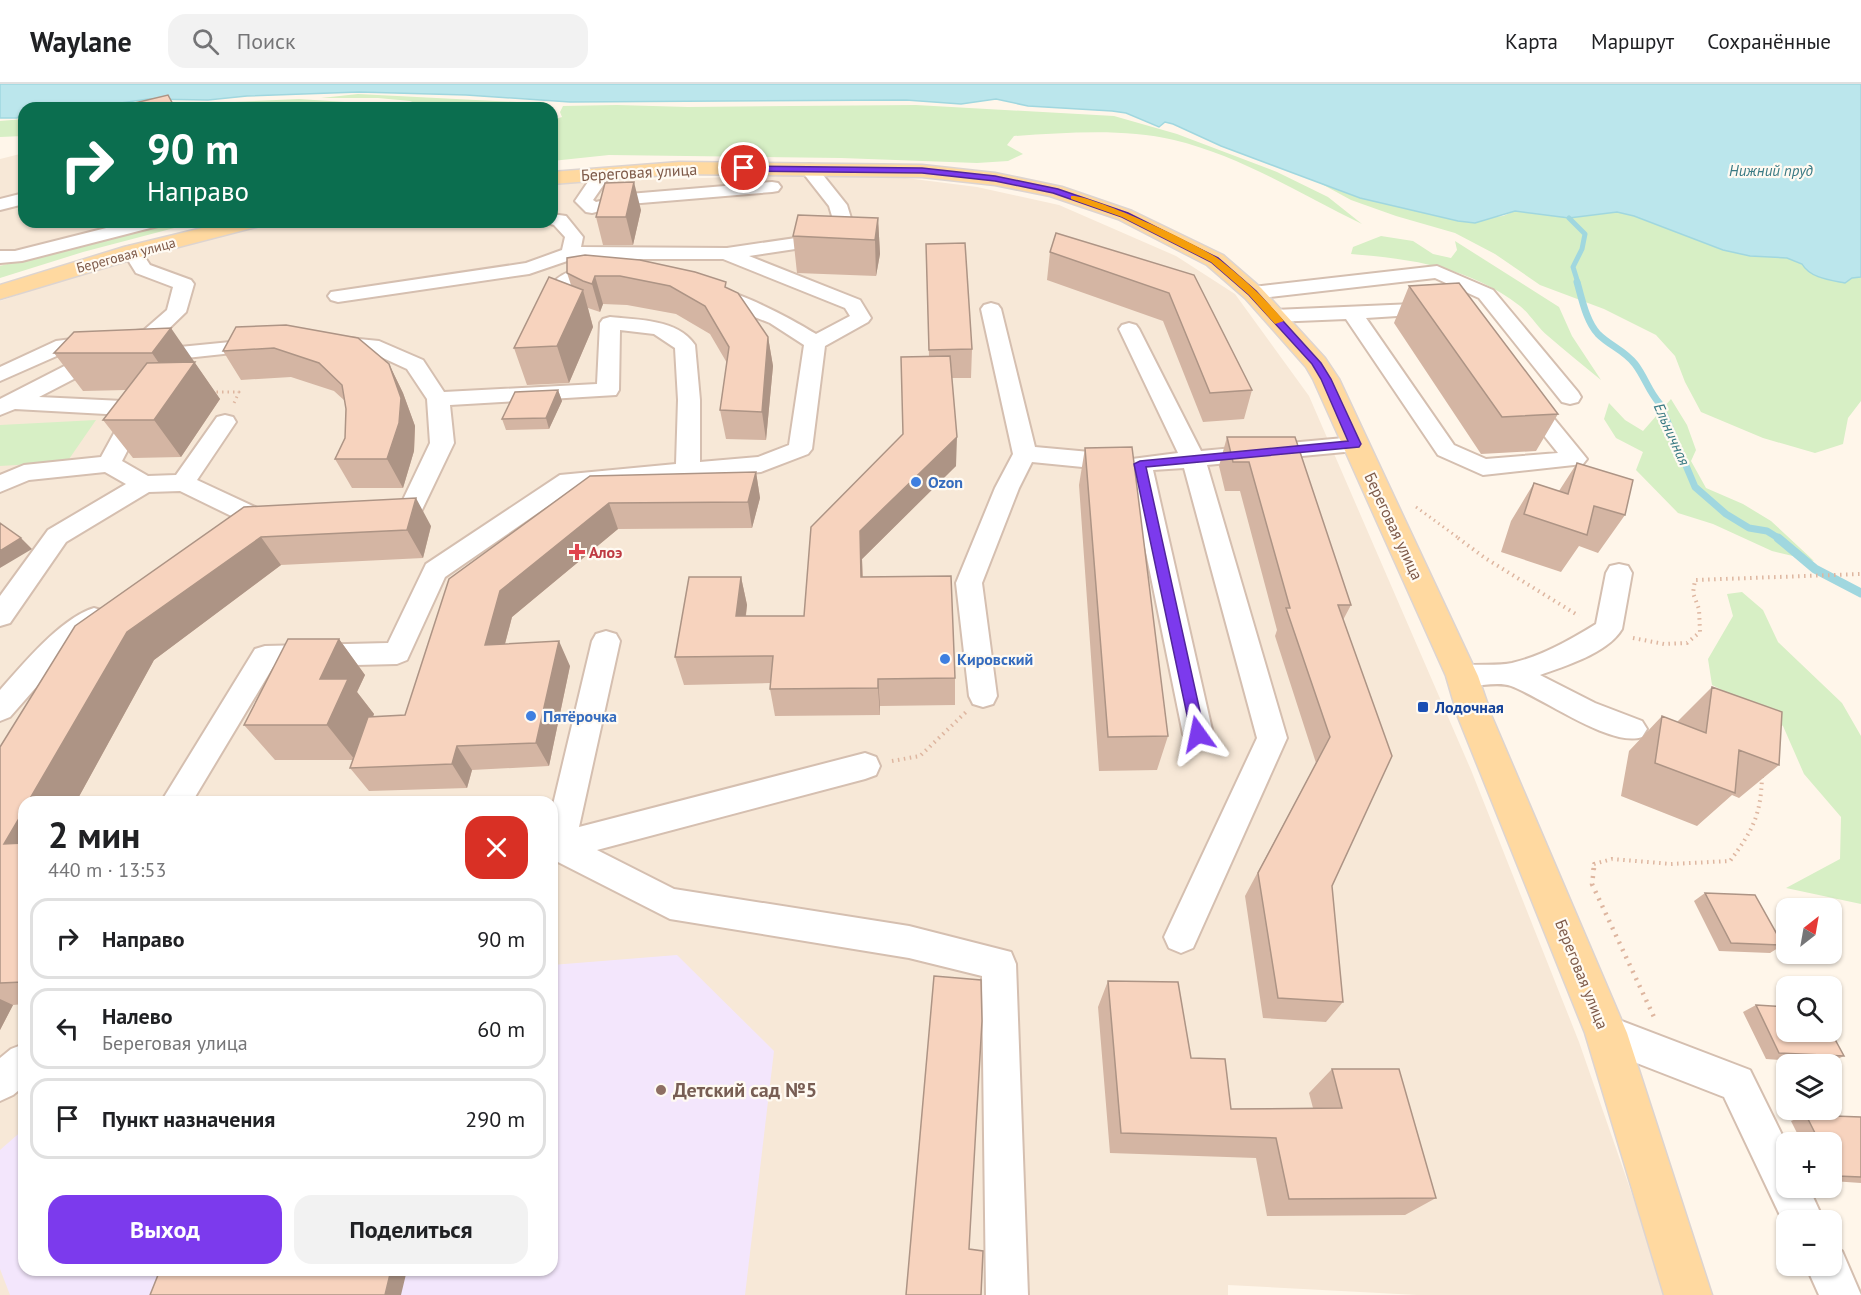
<!DOCTYPE html>
<html lang="ru">
<head>
<meta charset="utf-8">
<style>
	:root { --surface:#fff; --page:#f2f2f2; --text:#202124; --muted:#757577; --line:#e0e0e0; --accent:#7c3aed }
	body { margin:0; font-family:"PT Sans",sans-serif; background:var(--page); color:var(--text); height:100vh; display:flex; flex-direction:column; font-size:22px; white-space:nowrap }
	* { box-sizing:border-box; margin:0 }
	p { font-size:20px; color:var(--muted) }
	.icon { flex:none; width:33px; height:33px; fill:none; stroke:currentColor; stroke-width:2; stroke-linecap:round; stroke-linejoin:round }
	.map { position:relative; flex:1; overflow:hidden }
	.sheet { position:absolute; left:18px; top:712px; width:540px; height:480px; display:flex; flex-direction:column; background:var(--surface); border-radius:18px; box-shadow:0 2px 4px #0004 }
	.sheet>* { flex:none }
	.guide { position:absolute; left:18px; top:18px; width:540px; height:126px; border-radius:18px; box-shadow:0 2px 4px #0004; background:#0b6e4f; color:#fff; overflow:hidden }
	.needle { width:39px; rotate:31deg }
	.buttons { position:absolute; left:1776px; top:814px; display:grid; gap:12px }
	.buttons a { display:grid; place-items:center; width:66px; height:66px; border-radius:12px; background:var(--surface); box-shadow:0 2px 4px #0004; font-size:30px }
	.pin { position:absolute; display:grid; place-items:center; width:51px; height:51px; color:#fff; margin:-26px; border:3px solid #fff; border-radius:50%; box-shadow:0 2px 6px #0007 }
	.me { position:absolute; width:66px; margin:-33px; rotate:348deg; stroke-linejoin:round; filter:drop-shadow(0 0 4px #0008) }
	.turn { display:flex; align-items:center; gap:21px; height:126px; padding:0 30px; font-size:27px }
	.turn .icon { width:78px; height:78px; stroke-width:2.5 }
	.turn b { display:block; font-size:42px; line-height:51px }
	.round { display:grid; place-items:center; flex:none; width:63px; height:63px; border-radius:18px; background:var(--page) }
	.summary { display:flex; align-items:center; justify-content:space-between; height:102px; padding:0 30px }
	h1 { font-size:36px; font-weight:700; line-height:45px }
	.cta { display:flex; gap:12px; margin-top:auto; padding:12px 30px }
	.cta a { flex:1; height:69px; border-radius:18px; background:var(--accent); color:#fff; font-size:24px; font-weight:700; line-height:69px; text-align:center }
	.cta a+a { background:var(--page); color:var(--text) }
	ul { padding:0; list-style:none }
	li { display:flex; align-items:center; gap:18px; height:81px; margin:0 12px 9px; padding:0 18px; border:3px solid var(--line); border-radius:18px }
	li div { flex:1 }
	li b { display:block; font-size:22px }
	li em { font-style:normal }
	header { display:flex; align-items:center; gap:36px; box-sizing:border-box; height:84px; padding:0 30px; background:var(--surface); border-bottom:2px solid var(--line) }
	header strong { font-size:28px }
	nav { display:flex; gap:33px; margin-inline-start:auto; font-size:21px }
	.search { width:420px; height:54px; background:var(--page); display:flex; align-items:center; gap:15px; box-sizing:border-box; padding:0 21px; border-radius:18px; color:var(--muted); font-size:22px }
	.map>svg:first-child { display:block }
	.residential { fill:#f7e8d7; fill-rule:evenodd }
	.education { fill:#f3e6fc }
	.green { fill:#d7efc5 }
	.water { fill:#bbe6ec; stroke:#a0d7df; stroke-width:1.5 }
	.lines { fill:none; stroke-linecap:round; stroke-linejoin:round }
	.stream-far2 { stroke:#a0d7df; stroke-width:5 }
	.stream-far1 { stroke:#a0d7df; stroke-width:7 }
	.stream { stroke:#a0d7df; stroke-width:9 }
	.minor-casing { stroke:#d5bfb0; stroke-width:4 }
	.major-casing { stroke:#ddd4d0; stroke-width:3 }
	.path-far2 { stroke:#deb6a0; stroke-width:3; stroke-dasharray:1.5 4; stroke-linecap:butt }
	.path-far1 { stroke:#deb6a0; stroke-width:4; stroke-dasharray:1.5 4.5; stroke-linecap:butt }
	.path { stroke:#deb6a0; stroke-width:4.5; stroke-dasharray:2 6; stroke-linecap:butt }
	.minor { fill:#fff; fill-rule:evenodd }
	.major { fill:#ffd9a0; fill-rule:evenodd }
	.wall { fill:#d4b5a3 }
	.shaded-wall { fill:#ad9485 }
	.building { fill:#f7d3be; stroke:#ad9485; stroke-width:1.5 }
	.route { fill:#7c3aed; stroke:#51269a; stroke-width:1.5 }
	.slow { fill:#f59e0b }
	.shop-dot { fill:#3f7fe0; stroke:#fffaf2; stroke-width:2 }
	.health-dot { fill:#e0444e; stroke:#fffaf2; stroke-width:2 }
	.transit-dot { fill:#1a4fb4; stroke:#fffaf2; stroke-width:2 }
	.education-dot { fill:#8d6e63; stroke:#fffaf2; stroke-width:2 }
	.labels { text-anchor:middle; dominant-baseline:central; stroke-width:4.5; stroke-linejoin:round; paint-order:stroke }
	.far-street-label { font-size:14px; fill:#7e5a49; stroke:#fffaf2 }
	.far-water-label { font-size:15px; font-style:italic; fill:#3a7a84; stroke:#fffaf2 }
	.street-label { font-size:16px; fill:#7e5a49; stroke:#fffaf2 }
	.shop-label { font-size:16px; font-weight:bold; fill:#366cbe; stroke:#fffaf2; text-anchor:start }
	.health-label { font-size:16px; font-weight:bold; fill:#be3a42; stroke:#fffaf2; text-anchor:start }
	.transit-label { font-size:16px; font-weight:bold; fill:#164399; stroke:#fffaf2; text-anchor:start }
	.near-education-label { font-size:20px; font-weight:bold; fill:#785e54; stroke:#fffaf2; text-anchor:start }
</style>
</head>
<body>
<header>
<strong>Waylane</strong>
<div class="search"><svg class="icon" aria-label="search" viewBox="0 0 24 24"><circle cx="10" cy="10" r="6"/><path d="M15 15l6 6"/></svg>Поиск</div>
<nav><a>Карта</a><a>Маршрут</a><a>Сохранённые</a></nav>
</header>
<div class="map">
<svg width="1861" height="1211" viewBox="0 0 1861 1211">
	<rect width="100%" height="100%" fill="#fff6ea"/>
	<!-- residential -->
	<path class="residential" d="M24 69V138H186L81 166 0 193V75Z
		M793 91 898 93 977 103 1059 121 1176 172 1235 210 1309 312 1471 686 1579 958 1667 1211H1417L1228 1201V1211H0V217L77 191 200 156 281 138H552V99ZM24 718H552V1186H24Z"/>
	<!-- education -->
	<path class="education" d="M677 871 774 967 745 1211H10L0 1185V1066L24 1045V1186H552V881Z"/>
	<!-- green -->
	<path class="green" d="M358 10 517 18 503 24H428L410 17 378 14H321Z
		M299 15 406 22 354 24H108Z
		M617 21 688 23 916 21 1114 32 1177 50 1277 88 1328 113 1362 140C1300 110 1241 72 1174 56 1123 44 1066 49 1014 52L1007 61 1023 70 1008 77 977 79 841 74 609 71 552 77V36L562 33 560 28 563 22Z
		M24 35V52L0 53V37Z
		M1318 98 1360 114 1458 137 1503 132 1515 127 1569 134 1617 128 1634 132 1723 166 1750 172 1787 174 1802 180 1815 191 1845 199 1852 194 1861 193V317L1848 334 1843 360 1815 369 1763 354 1701 328 1685 298 1675 272 1656 251 1604 225 1540 201 1495 170 1455 149 1396 132 1351 116Z
		M164 138H197L83 168 0 194V182Z
		M1381 152 1413 157 1433 170 1451 174 1457 166 1455 157 1559 223 1572 252 1601 296C1583 281 1565 267 1548 252 1537 243 1530 230 1520 222 1470 183 1412 175 1351 170L1353 163Z
		M1671 315 1687 341 1696 366 1691 377 1706 404 1743 420 1771 437 1814 477 1772 467 1713 440 1678 429 1636 386 1643 368 1616 354 1604 335 1609 319 1625 336 1643 347Z
		M96 336 67 378 0 382V341Z
		M1742 508 1763 526 1778 558 1842 619 1861 652V820L1786 804 1840 775 1841 733 1804 690 1783 642 1748 619 1712 601 1708 575 1733 532 1727 510Z"/>
	<!-- water -->
	<path class="water" d="M0 0H1861V193L1852 194 1845 199C1830 196 1810 194 1802 180L1787 174 1750 172 1723 166 1634 132 1617 128 1569 134 1515 127 1475 139 1458 137 1360 114 1221 62 1173 40 1165 38 1159 43 1126 29 1112 27 1028 22 996 15 961 20 906 16 570 18 466 11 359 8 247 12 208 16 148 15 87 24H24V30L17 34H0Z"/>
	<g class="lines">
		<!-- stream-far2 -->
		<path class="stream-far2" d="M1569 134 1585 150 1582 165 1573 183 1578 199"/>
		<!-- stream-far1 -->
		<path class="stream-far1" d="M1577 198C1582 215 1586 237 1598 250 1610 262 1624 266 1635 280 1645 293 1649 308 1660 320L1695 403 1726 430 1749 444 1767 447 1780 455"/>
		<!-- stream -->
		<path class="stream" d="M1778 454 1815 485 1861 509"/>
		<defs>
			<path id="minor" d="M809 80 815 81 847 121 854 144 835 159 749 172 860 216 871 234 868 238 825 262 812 365 808 370 761 388 574 404 445 493 407 576 397 580 273 583 192 718H161L255 565 265 562 388 559 426 480 560 391 676 380 678 316 675 264 654 250 620 246 619 306 616 311 450 321 454 359 420 430 417 436C404 439 392 440 379 437L376 431 379 425 400 422 430 359 427 315 407 285 368 267 321 262 318 258 321 254 328 252 379 257 423 276 444 308 597 300 600 239 603 235 610 233C638 236 678 235 695 261L700 316V378L758 373 789 361 804 261 770 239 704 213 701 209 704 205C727 199 795 237 816 250L850 232 845 224 723 175H573L529 190 338 218 331 216 328 212 331 208 526 179 562 166 565 153 554 141 545 138H552V130L566 132 583 153 581 163 727 164 823 150 835 142 829 122 800 85 803 81Z
				M602 85 608 86 611 90 593 116 596 118 629 110 772 98 778 99 781 103 778 107 772 108 629 120 592 129 586 128 575 117 596 86Z
				M24 109V120L0 126V115Z
				M130 138H161L158 142 22 177 0 179V167H15Z
				M132 162 139 164 150 181 191 196 194 200 186 228 157 256 68 267 0 297V283L56 257 144 246 167 226 173 203 136 189 123 168 125 164Z
				M1437 182 1493 206 1578 308 1581 313 1578 318 1570 320 1562 318 1479 214 1435 194 1253 215 1246 213 1243 209 1246 205 1253 203Z
				M589 184 613 187 616 191 613 195C594 200 577 190 564 210L581 226 578 230H564L543 211C555 193 567 185 589 184Z
				M991 219 998 221 1001 225 1035 363 1123 371 1132 375 1178 369 1119 245 1122 241 1129 239 1136 241 1139 245 1201 367 1355 353 1363 355 1367 360 1363 365 1355 367 1207 381 1287 654 1193 864 1181 869 1169 864 1164 853 1257 654 1184 384 1153 386 1213 650 1208 658 1198 662 1188 658 1183 650 1129 385 1123 387 1032 378 1019 404 982 499 997 612 993 620 983 623 973 620 969 612 956 499 995 404 1013 370 981 225 984 221Z
				M1437 219 1444 221 1447 225 1444 229 1366 234 1454 361 1486 375 1558 369 1514 314 1517 309 1525 307 1533 309 1583 370 1587 375 1583 380 1483 391 1438 371 1346 235 1274 238 1267 236 1264 232 1267 228 1274 226Z
				M262 255 269 257 272 261 269 265 149 278 142 276 138 272 142 268 149 266Z
				M106 270 114 271 117 276 114 281 97 283 39 313 123 317 141 312 149 314 152 319 122 377 148 392 176 391 217 333 225 331 233 333 236 338 197 396 268 429 285 431 288 437 285 443 265 447 256 444 180 407 149 408 66 458 10 539 0 542V512L48 446 126 400 105 388 29 396 0 408V391L24 381 101 373 124 331 15 325 0 331V315L84 272Z
				M1619 480 1628 482 1632 489 1622 545C1608 569 1565 582 1540 591L1595 619 1642 637 1647 645 1642 653C1611 664 1543 614 1511 602 1495 596 1471 606 1452 600L1448 592 1452 584C1472 578 1492 583 1512 579 1542 572 1570 556 1596 540L1606 489 1610 482Z
				M94 524 104 527 107 534 104 541 60 576 10 633 0 637V606C23 580 61 534 94 524Z
				M606 547 616 550 620 557 579 743 865 669 876 673 880 682 876 691 865 695 597 766 674 805 909 842 1011 868 1016 880 1028 1211H986L982 892 909 874 670 835 556 777H552V725L592 557 596 550Z
				M1606 931 1750 986 1786 1059V1104H1809L1824 1137H1786V1144L1724 1013 1593 962 1588 949 1593 936Z
				M24 960V1002L13 1011 0 1017V974L11 965Z
				M1832 1163 1842 1167 1861 1211H1819L1806 1182H1832Z"/>
			<path id="major" d="M679 78 922 81 995 89 1062 103 1132 127 1223 171 1261 204 1325 274 1339 295 1478 592 1492 633 1627 949 1712 1211H1664L1585 949 1458 633 1446 592 1313 295 1306 283 1245 214 1207 181 1118 135 1050 112 995 101 922 93 679 90 552 100V88Z
				M227 138H264L260 142 140 173 0 215V201L124 163Z"/>
		</defs>
		<!-- minor casing -->
		<use href="#minor" class="minor-casing"/>
		<!-- major casing -->
		<use href="#major" class="major-casing"/>
		<!-- path-far2 -->
		<path class="path-far2" d="M211 308H239L234 319
			M1416 423 1460 455"/>
		<!-- path-far1 -->
		<path class="path-far1" d="M1458 454 1485 474 1579 532
			M1633 554 1664 560 1687 559 1700 548 1699 525 1693 509 1695 496 1861 490
			M892 677 920 672 966 628
			M1593 786 1594 780 1612 775 1671 780 1730 777C1753 746 1761 731 1762 692"/>
		<!-- path -->
		<path class="path" d="M1594 784 1592 800 1654 933"/>
		<!-- minor -->
		<use href="#minor" class="minor"/>
		<!-- major -->
		<use href="#major" class="major"/>
	</g>
	<!-- wall -->
	<path class="wall" d="M641 126 633 161H603L596 133Z
		M878 134 880 170 876 192 797 189 793 152Z
		M926 160 972 265 971 294H952L956 382 862 475 863 493 955 594V621L880 622V631L775 632 770 605V599L684 601 675 573 741 493 747 521 746 532H804L903 350 929 272Z
		M1050 168 1194 191 1252 306 1244 335 1203 338 1163 237 1047 196Z
		M567 174 727 204 768 253 773 282 766 356 726 355 720 326 727 279 710 250 676 230 627 221 603 220 600 228 588 224 593 243 569 299 527 301 514 264 571 201 567 189Z
		M1409 202 1558 330 1536 367 1481 370 1394 239Z
		M236 243 389 280 403 309 415 342 414 367 403 404H352L335 375 345 354 346 325 345 317 334 307 291 293 241 296 223 267Z
		M74 248 194 278 220 315 181 373 133 374 103 336 126 306 83 307 54 269Z
		M558 306 562 317 549 345 506 346 502 335Z
		M1227 353H1295L1351 521 1343 536 1332 802 1343 918 1326 938 1263 934 1245 812 1316 679 1275 552 1277 546 1240 407H1225L1219 382Z
		M1085 364 1168 652 1157 686 1099 687 1079 401Z
		M1577 379 1625 431 1598 469 1579 462 1561 488 1501 468 1511 437 1534 399 1559 407Z
		M756 388 760 414 752 444 618 445 512 533 505 560 570 582 549 682 472 686 467 704 369 707 350 684 353 676H275L244 641 339 555 365 591 357 608 374 630 373 633 405 631 590 392Z
		M244 423 431 442 423 474 281 481 154 576 76 718H24V920L13 921 0 946V663Z
		M1712 603 1779 681 1739 714 1732 711 1697 742 1621 712 1629 667 1662 632 1677 638Z
		M1705 809 1783 861 1770 869 1719 867 1694 817Z
		M1108 897 1191 974 1231 1025 1313 1024 1309 1009 1332 985 1436 1114 1405 1131 1267 1132 1256 1074 1110 1069 1098 923Z
		M1756 921 1844 972 1829 979 1766 975 1743 928Z
		M1806 1031 1861 1033V1099L1832 1097V1059H1802L1791 1037Z"/>
	<!-- shaded-wall -->
	<path class="shaded-wall" d="M634 98 641 126 633 161 626 133Z
		M878 134 880 170 876 192 875 156Z
		M69 138H93L72 143Z
		M595 192 603 220 600 228 592 200Z
		M583 206 593 243 569 299 557 262Z
		M171 244 220 315 181 373 154 336 176 304 152 269Z
		M768 253 773 282 766 356 762 328Z
		M389 280 403 309 415 342 414 367 403 404 387 375Z
		M558 306 562 317 549 345 546 334Z
		M957 353 956 382 862 475 863 521 861 493 860 447Z
		M756 388 760 414 752 444 748 418Z
		M416 414 431 442 423 474 407 446Z
		M609 419 618 445 512 533 498 586 485 561 500 507Z
		M261 453 281 481 154 576 76 718H28L127 548Z
		M21 454 32 465 0 484V467Z
		M741 493 747 521 742 560 736 532Z
		M339 555 365 591 357 608 374 630 355 676 327 641 320 595Z
		M559 557 570 582 549 682 536 659Z
		M878 595 880 622V631L878 604Z
		M457 662 472 686 467 704 452 680Z
		M24 726V774L4 760Z
		M0 915 13 921 0 946Z
		M391 1186H407L401 1211H385Z"/>
	<!-- building -->
	<path class="building" d="M168 11 175 24H119L118 23Z
		M634 98 626 133H596L605 99Z
		M798 131 878 134 875 156 793 152Z
		M1056 149 1194 191 1252 306 1210 309 1169 209 1050 168Z
		M965 159 972 265 929 266 926 160Z
		M585 171 640 176 695 188 726 198 725 203 738 209 768 253 762 328 720 326 729 263 705 222 670 202 620 192H595L592 200 583 197 567 189V174Z
		M549 193 583 206 557 262 514 264Z
		M1459 199 1558 330 1502 333 1409 202Z
		M286 241 358 254 389 280 401 314 399 339 387 375H335L345 354 346 325 342 301 319 279 274 264 223 267 236 243Z
		M171 244 152 269H54L74 248Z
		M950 272 957 353 860 447 861 493 951 492 955 594 878 595V604L770 605 773 572 675 573 689 493H741L736 532H804L811 443 903 350 901 273Z
		M195 278 154 336H103L147 279Z
		M558 306 546 334 502 335 515 308Z
		M1227 353H1295L1351 521H1338L1392 672 1332 802 1343 918 1278 914 1258 789 1330 653 1286 524H1290L1249 378H1233Z
		M1132 363 1168 652 1108 653 1085 364Z
		M1577 379 1633 396 1625 431 1594 422 1587 451 1524 430 1534 399 1568 410Z
		M756 388 748 418 609 419 500 507 485 561 559 557 536 659 457 662 452 680 350 684 368 633 405 631 449 495 590 392Z
		M416 414 407 446 261 453 127 548 28 718H24V726L4 760 24 759V895L23 898 0 899V663L75 542 244 423Z
		M0 439 21 454 0 467Z
		M288 555H339L320 595H348L327 641H244Z
		M1712 603 1782 628 1779 681 1739 666 1735 709 1655 679 1662 632 1706 649Z
		M1705 809 1755 811 1783 861 1731 859Z
		M934 892 981 896 982 937 969 1165 983 1167 981 1211H906Z
		M1108 897 1178 898 1191 974 1225 975 1231 1025 1342 1024 1332 985H1399L1436 1114 1289 1115 1276 1054 1121 1049Z
		M1756 921 1786 923V948H1831L1844 972 1779 969Z
		M1806 1031 1861 1033V1093L1837 1092 1832 1081V1059H1820Z
		M160 1186H391L385 1211H150Z"/>
	<!-- route -->
	<path class="route" d="M741 82 922 84 995 92 1058 105 1128 129 1218 174 1256 207 1321 279 1331 295 1361 360 1359 363 1146 383 1205 650 1203 654H1193L1191 650 1134 380 1140 377 1348 357 1321 295 1312 280 1249 211 1211 178 1122 133 1053 109 995 97 922 89 744 87 741 86Z"/>
	<!-- slow -->
	<path class="slow" d="M1071 112C1091 110 1202 162 1220 176 1243 194 1265 214 1284 237L1275 240 1249 211 1211 178 1122 133 1071 115Z"/>
	<!-- markers -->
	<g class="shop-dot">
		<circle cx="916" cy="398" r="6"/>
		<circle cx="945" cy="575" r="6"/>
		<circle cx="531" cy="632" r="6"/>
	</g>
	<path class="health-dot" d="M574 459h6v6h6v6h-6v6h-6v-6h-6v-6h6z"/>
	<rect class="transit-dot" x="1417" y="617" width="12" height="12" rx="3"/>
	<circle class="education-dot" cx="661" cy="1006" r="6"/>
	<g class="labels">
		<!-- far-street labels -->
		<g class="far-street-label">
			<text transform="translate(126 171) rotate(-15)">Береговая улица</text>
		</g>
		<!-- far-water labels -->
		<g class="far-water-label">
			<text x="1771" y="86">Нижний пруд</text>
			<text transform="translate(1672 350) rotate(66)">Ельничная</text>
		</g>
		<!-- street labels -->
		<g class="street-label">
			<text transform="translate(639 88) rotate(-3)">Береговая улица</text>
			<text transform="translate(1394 442) rotate(65)">Береговая улица</text>
			<text transform="translate(1582 890) rotate(68)">Береговая улица</text>
		</g>
		<!-- shop labels -->
		<g class="shop-label">
			<text x="928" y="398">Ozon</text>
			<text x="957" y="575">Кировский</text>
			<text x="543" y="632">Пятёрочка</text>
		</g>
		<!-- health labels -->
		<g class="health-label">
			<text x="589" y="468">Алоэ</text>
		</g>
		<!-- transit labels -->
		<g class="transit-label">
			<text x="1435" y="623">Лодочная</text>
		</g>
		<!-- near-education labels -->
		<g class="near-education-label">
			<text x="673" y="1006">Детский сад №5</text>
		</g>
	</g>
</svg>
<div class="buttons">
<a><svg class="needle" viewBox="-14 -14 28 28"><path d="M0-13l5 13h-10z" fill="#e53935"/><path d="M0 13l5-13h-10z" fill="#757577"/></svg></a>
<a><svg class="icon" aria-label="search" viewBox="0 0 24 24"><circle cx="10" cy="10" r="6"/><path d="M15 15l6 6"/></svg></a>
<a><svg class="icon" aria-label="layers" viewBox="0 0 24 24"><path d="M12 4l9 5-9 5-9-5zM3 14l9 5 9-5"/></svg></a>
<a>+</a>
<a>−</a>
</div>
<div class="pin" style="left:744px;top:84px;background:#d93025"><svg class="icon" aria-label="arrive" viewBox="0 0 24 24"><path d="M6 21V4h12l-3 4 3 4H6"/></svg></div>
<svg class="me" style="left:1198px;top:650px" viewBox="-20 -20 40 40"><path d="M0-17L14 15 0 8-14 15z" fill="#7c3aed" stroke="#fff" stroke-width="4"/></svg>
<div class="guide">
<div class="turn"><svg class="icon" aria-label="right" viewBox="0 0 24 24"><path d="M7 20v-9h11M14 6l5 5-5 5"/></svg><div><b>90 m</b>Направо</div></div>
</div>
<section class="sheet">
<div class="summary"><div><h1>2 мин</h1><p>440 m · 13:53</p></div><a class="round" style="background:#d93025;color:#fff"><svg class="icon" aria-label="close" viewBox="0 0 24 24"><path d="M6 6l12 12M18 6L6 18"/></svg></a></div>
<ul>
<li><svg class="icon" aria-label="right" viewBox="0 0 24 24"><path d="M7 20v-9h11M14 6l5 5-5 5"/></svg><div><b>Направо</b></div><em>90 m</em></li>
<li><svg class="icon" aria-label="left" viewBox="0 0 24 24"><path d="M17 20v-9H6M10 6l-5 5 5 5"/></svg><div><b>Налево</b><p>Береговая улица</p></div><em>60 m</em></li>
<li><svg class="icon" aria-label="arrive" viewBox="0 0 24 24"><path d="M6 21V4h12l-3 4 3 4H6"/></svg><div><b>Пункт назначения</b></div><em>290 m</em></li>
</ul>
<div class="cta"><a>Выход</a><a>Поделиться</a></div>
</section>
</div>
</body>
</html>
